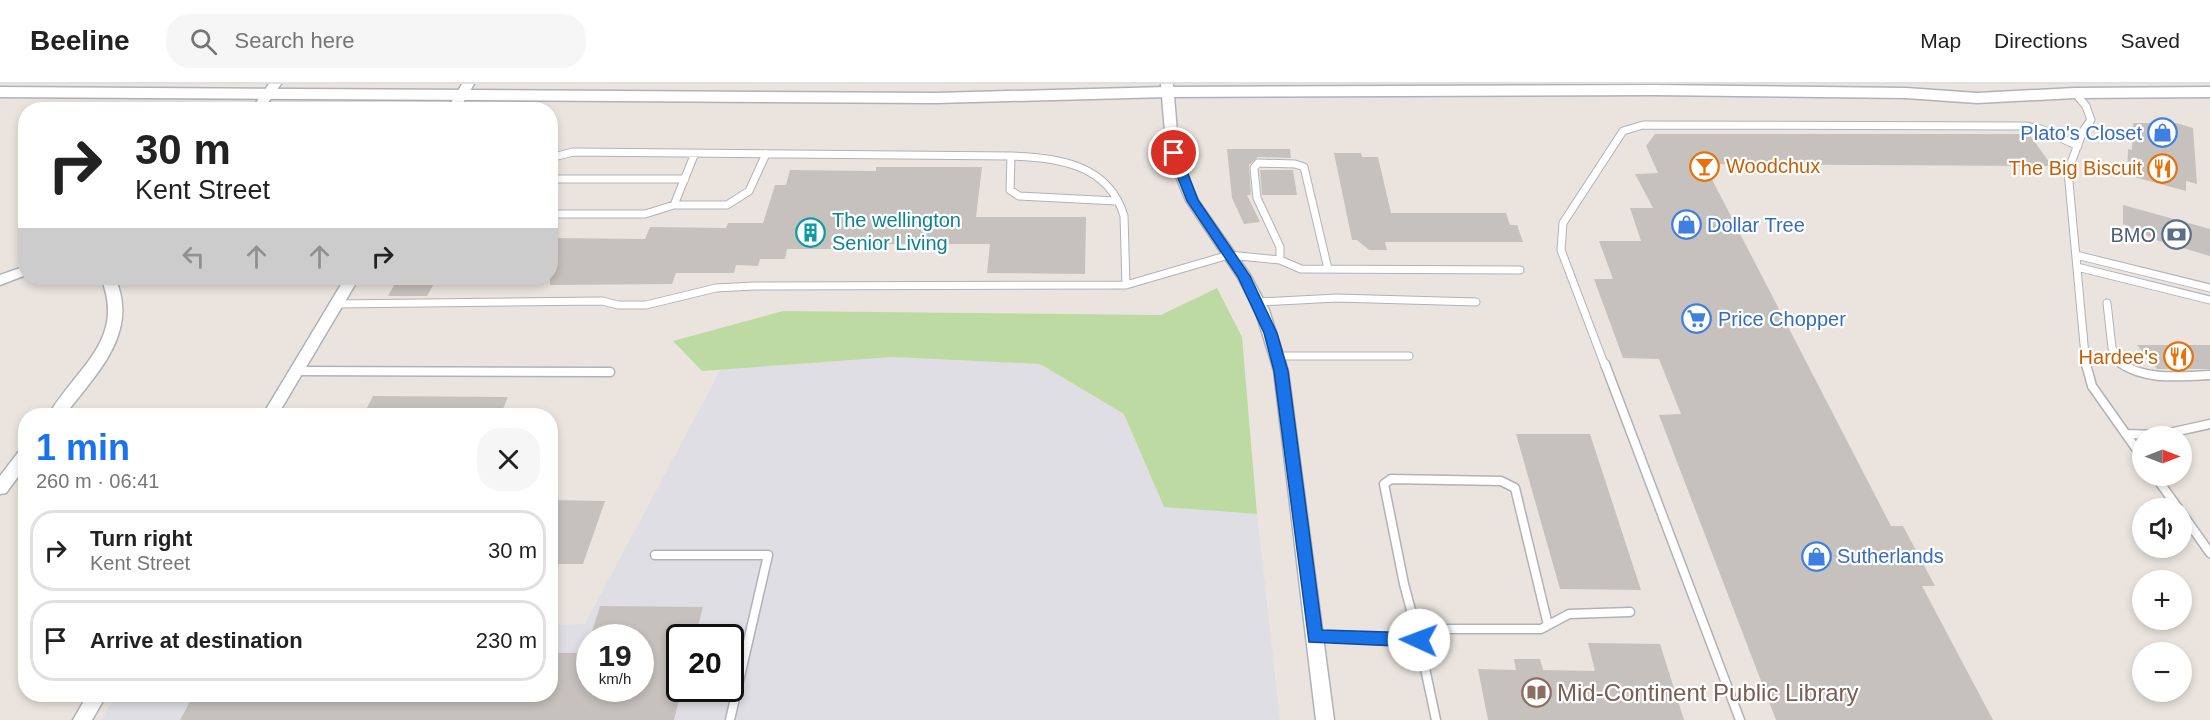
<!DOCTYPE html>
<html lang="en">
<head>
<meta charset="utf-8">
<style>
	:root { --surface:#fff; --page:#f6f6f6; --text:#222; --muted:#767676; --line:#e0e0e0; --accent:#1a73e8 }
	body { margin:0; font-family:Helvetica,sans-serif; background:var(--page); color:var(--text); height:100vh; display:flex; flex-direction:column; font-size:22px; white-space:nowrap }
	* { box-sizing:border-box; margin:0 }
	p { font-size:20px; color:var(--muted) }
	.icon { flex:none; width:33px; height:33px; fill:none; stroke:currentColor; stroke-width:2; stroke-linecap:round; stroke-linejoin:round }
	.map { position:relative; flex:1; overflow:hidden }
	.panel { position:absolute; left:18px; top:324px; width:540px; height:294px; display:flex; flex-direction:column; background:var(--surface); border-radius:24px; box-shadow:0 3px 9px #0003 }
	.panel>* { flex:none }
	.guide { position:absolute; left:18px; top:18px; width:540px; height:183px; border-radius:24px; box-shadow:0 3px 9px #0003; background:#fff; color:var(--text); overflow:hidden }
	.needle { width:39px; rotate:90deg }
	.tools { position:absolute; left:2132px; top:342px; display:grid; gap:12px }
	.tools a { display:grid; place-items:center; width:60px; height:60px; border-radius:50%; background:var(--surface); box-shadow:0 3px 9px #0003; font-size:30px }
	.speed { position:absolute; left:576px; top:540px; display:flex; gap:12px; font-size:30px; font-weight:700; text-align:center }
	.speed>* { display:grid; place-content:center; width:78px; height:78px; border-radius:50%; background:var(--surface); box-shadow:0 3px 9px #0003; line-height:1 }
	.speed small { font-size:15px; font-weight:400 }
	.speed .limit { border:3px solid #111; border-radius:9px; background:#fff; color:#111 }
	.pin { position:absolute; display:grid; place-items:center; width:51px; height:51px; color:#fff; margin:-26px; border:3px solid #fff; border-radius:50%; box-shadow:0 2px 6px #0007 }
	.me { position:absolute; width:66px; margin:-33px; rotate:272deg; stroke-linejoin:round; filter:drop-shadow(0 0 4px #0008) }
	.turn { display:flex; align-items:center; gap:21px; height:126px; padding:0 18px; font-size:27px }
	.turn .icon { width:78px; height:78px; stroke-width:2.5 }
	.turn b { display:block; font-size:42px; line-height:51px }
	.lanes { display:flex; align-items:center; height:57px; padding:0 18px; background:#0003; justify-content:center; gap:30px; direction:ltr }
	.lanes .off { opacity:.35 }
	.round { display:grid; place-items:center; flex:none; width:63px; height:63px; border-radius:24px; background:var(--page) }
	.overview { display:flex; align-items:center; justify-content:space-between; height:102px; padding:0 18px }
	h1 { font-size:36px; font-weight:800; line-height:45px; color:var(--accent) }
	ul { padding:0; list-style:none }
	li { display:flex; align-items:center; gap:18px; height:81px; margin:0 12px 9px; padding:0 6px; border:3px solid var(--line); border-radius:24px }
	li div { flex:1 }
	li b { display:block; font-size:22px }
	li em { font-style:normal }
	header { display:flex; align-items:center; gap:36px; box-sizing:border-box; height:84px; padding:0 30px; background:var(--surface); border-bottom:2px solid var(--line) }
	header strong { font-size:28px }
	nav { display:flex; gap:33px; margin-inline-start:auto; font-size:21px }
	.search { width:420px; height:54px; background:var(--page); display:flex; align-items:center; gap:15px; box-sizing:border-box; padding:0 21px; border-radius:24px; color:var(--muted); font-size:22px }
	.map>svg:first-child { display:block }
	.industrial { fill:#dfdee4; fill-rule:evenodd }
	.green { fill:#bddaa2 }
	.building { fill:#c6c1bd }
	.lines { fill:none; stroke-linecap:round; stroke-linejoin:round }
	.service-far1-casing { stroke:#afb2b9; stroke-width:9 }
	.service-casing { stroke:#afb2b9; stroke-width:11 }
	.minor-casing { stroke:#afb2b9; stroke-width:3 }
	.secondary-casing { stroke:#afb2b9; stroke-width:3 }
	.service-far1 { stroke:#fff; stroke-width:7 }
	.service { stroke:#fff; stroke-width:8 }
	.minor { fill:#fff; fill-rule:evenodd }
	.secondary { fill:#fff; fill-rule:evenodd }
	.route { fill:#1a73e8; stroke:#114b97; stroke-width:1.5 }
	.labels { text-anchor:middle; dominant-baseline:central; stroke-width:4.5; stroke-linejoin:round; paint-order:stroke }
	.shop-label { font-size:20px; fill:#366cbe; stroke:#fff; text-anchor:start }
	.food-label { font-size:20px; fill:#c56008; stroke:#fff; text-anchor:end }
	.culture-label { font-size:20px; fill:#0d838f; stroke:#fff; text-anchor:start }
	.service-label { font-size:20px; fill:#4e5e75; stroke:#fff; text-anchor:end }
	.near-education-label { font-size:24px; fill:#785e54; stroke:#fff; text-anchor:start }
</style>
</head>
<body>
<header>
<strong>Beeline</strong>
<div class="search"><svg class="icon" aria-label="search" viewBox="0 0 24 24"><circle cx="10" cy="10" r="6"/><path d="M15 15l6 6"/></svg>Search here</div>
<nav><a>Map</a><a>Directions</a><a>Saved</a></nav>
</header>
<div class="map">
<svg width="2210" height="636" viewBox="0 0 2210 636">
	<rect width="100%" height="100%" fill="#ebe4de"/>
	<!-- industrial -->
	<path class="industrial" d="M894 273 1040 280 1124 330 1164 423 1257 430 1280 636H101L116 611 550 610 551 541 585 540 721 285ZM590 554H640V604H590ZM680 554H730V604H680Z"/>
	<!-- green -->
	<path class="green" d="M1217 204 1242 253 1257 430 1164 423 1124 330 1040 280 893 273 702 287 673 257 783 227 1161 231Z"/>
	<!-- building -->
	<path class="building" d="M2133 39H2176L2193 44 2197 100 2186 97V107L2127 91 2128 65 2132 66Z
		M1655 50H2029L2052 82 1704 80 1891 442H1903L1935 502H1922L1993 636H1776L1659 331 1681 330 1659 275 1623 274 1594 195H1613L1599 157H1641L1630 124H1653L1635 90 1658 89 1646 62Z
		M1227 65H1290L1291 74 1258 73 1249 81 1251 111H1247L1260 138 1244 140 1232 114Z
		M1334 69H1361L1362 73H1378L1391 129H1506L1510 141H1517L1523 158H1385L1387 166H1369L1357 156H1352Z
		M876 83H982L976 133H1086L1085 190 987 189 990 160H852L851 165H787L785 175H760L758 182 736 181 734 189H676L672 200 550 201V154L645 155 650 143 726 144 728 139H763L775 101H786L790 86 876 87Z
		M1260 86H1293L1297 111H1262Z
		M2123 121 2210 145V172L2156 156 2123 140Z
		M398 194H437L427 212H388Z
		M2137 261H2210V285H2157Z
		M373 312 508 313 500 332H363Z
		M1516 350H1590L1641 506 1560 505Z
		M550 416 605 417 583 480H550Z
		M600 522 703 523 695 554H680V604H682L674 636H180L194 610H550V569H590V604H640V554H590Z
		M1588 559 1660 560 1684 636H1488L1478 585 1516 586 1514 575H1540L1543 586 1595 587Z"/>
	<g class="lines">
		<defs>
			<path id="service-far1" d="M2075 9 2086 22 2091 36 2083 47 2068 87 2086 282
				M550 74 573 68 1011 72
				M550 95H685
				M1116 117 1019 112 1010 106 1011 72C1056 73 1109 80 1124 132L1126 201
				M674 121 695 69
				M550 130H645L674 121H727L749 107 766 70
				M2076 171 2210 204
				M1280 176V163L1257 114 1254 84 1258 79 1295 80 1304 83 1328 185
				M2077 183 2210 216
				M1258 218 1337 214 1476 218
				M2107 219 2112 264 2124 282
				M336 220 602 217 618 221H646L716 204 754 202 1126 201 1229 171 1280 176 1301 185 1520 186
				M1277 272H1409
				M1605 282 1561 166 1563 139 1623 47 1643 41 2025 42 2041 45 2078 62"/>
			<path id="service" d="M1605 280 1740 636
				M2086 280 2092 302 2142 373
				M2122 280C2148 297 2180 292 2210 291
				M296 287 610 288
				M270 330 297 332
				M2126 350 2160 351 2210 340
				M2155 392 2178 424
				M2181 428 2210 469
				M655 471H768L730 636
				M1315 553 1419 556 1404 500 1384 400 1391 395 1501 397 1515 404 1548 541
				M1436 636 1419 556 1442 545H1541L1569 530 1630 528"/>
			<path id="minor" d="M269 0H281L263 26H251Z
				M462 0H474L459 26H447Z
				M1161 0H1173L1178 60 1186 88 1198 116 1249 189 1269 226 1288 287 1334 636H1316L1274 287 1255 226 1238 194 1186 117 1174 88 1166 60Z
				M26 182V191L0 201V191Z
				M101 194H115C140 249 96 290 64 332H48C75 284 127 257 101 194Z
				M345 194H359L277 332H262Z
				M26 364V382L6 409 0 410V392L20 366Z
				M88 610H107L92 636H73Z"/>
			<path id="secondary" d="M1655 1 1906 4 1977 9 2075 4 2210 3V13L2075 14 1977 19 1906 14 1655 11 1167 13 936 19 0 13V3L936 9 1167 3Z"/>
		</defs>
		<!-- service-far1 casing -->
		<use href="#service-far1" class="service-far1-casing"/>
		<!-- service casing -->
		<use href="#service" class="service-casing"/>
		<!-- minor casing -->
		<use href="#minor" class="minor-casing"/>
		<!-- secondary casing -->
		<use href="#secondary" class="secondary-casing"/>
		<!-- service-far1 -->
		<use href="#service-far1" class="service-far1"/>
		<!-- service -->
		<use href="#service" class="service"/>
		<!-- minor -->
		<use href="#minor" class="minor"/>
		<!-- secondary -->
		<use href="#secondary" class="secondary"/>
	</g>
	<!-- route -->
	<path class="route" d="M1174 66 1180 69 1198 116 1250 192 1277 249 1288 287 1322 546 1419 549 1425 551 1427 556 1425 561 1419 563 1309 558 1274 287 1264 249 1238 193 1187 117 1168 69Z"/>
	<!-- icons -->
	<defs>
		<symbol id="shop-ring" viewBox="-11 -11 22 22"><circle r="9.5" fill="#fff" stroke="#3f7fe0" stroke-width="1.5"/><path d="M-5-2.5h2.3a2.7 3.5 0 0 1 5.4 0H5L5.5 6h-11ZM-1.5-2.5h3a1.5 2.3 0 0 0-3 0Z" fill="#3f7fe0"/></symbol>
		<symbol id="bar-ring" viewBox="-11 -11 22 22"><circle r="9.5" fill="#fff" stroke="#e8710a" stroke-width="1.5"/><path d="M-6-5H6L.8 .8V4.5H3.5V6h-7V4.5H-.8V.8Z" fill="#e8710a"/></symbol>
		<symbol id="restaurant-ring" viewBox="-11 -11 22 22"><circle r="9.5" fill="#fff" stroke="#e8710a" stroke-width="1.5"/><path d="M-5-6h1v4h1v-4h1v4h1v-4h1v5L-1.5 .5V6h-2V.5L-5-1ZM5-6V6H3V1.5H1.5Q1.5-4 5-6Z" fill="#e8710a"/></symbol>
		<symbol id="building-ring" viewBox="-11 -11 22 22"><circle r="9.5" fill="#fff" stroke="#0f9aa8" stroke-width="1.5"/><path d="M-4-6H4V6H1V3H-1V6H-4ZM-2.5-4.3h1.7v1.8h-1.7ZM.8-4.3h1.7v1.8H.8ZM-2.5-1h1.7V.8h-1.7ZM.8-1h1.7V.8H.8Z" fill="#0f9aa8"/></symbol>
		<symbol id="bank-ring" viewBox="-11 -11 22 22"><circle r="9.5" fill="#fff" stroke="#5c6f8a" stroke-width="1.5"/><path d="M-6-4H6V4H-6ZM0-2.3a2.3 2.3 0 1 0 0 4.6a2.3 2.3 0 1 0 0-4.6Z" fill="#5c6f8a"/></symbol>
		<symbol id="supermarket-ring" viewBox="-11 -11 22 22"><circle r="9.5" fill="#fff" stroke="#3f7fe0" stroke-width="1.5"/><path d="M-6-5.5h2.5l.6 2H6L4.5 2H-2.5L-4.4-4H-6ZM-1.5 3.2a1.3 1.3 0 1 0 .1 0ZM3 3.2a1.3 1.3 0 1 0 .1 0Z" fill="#3f7fe0"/></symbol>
		<symbol id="library-ring" viewBox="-11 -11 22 22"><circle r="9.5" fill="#fff" stroke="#8d6e63" stroke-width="1.5"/><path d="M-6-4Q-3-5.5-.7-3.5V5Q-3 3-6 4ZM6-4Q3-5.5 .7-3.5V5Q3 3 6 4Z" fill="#8d6e63"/></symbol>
	</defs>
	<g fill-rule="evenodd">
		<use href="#shop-ring" x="2146" y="32" width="33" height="33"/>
		<use href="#bar-ring" x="1688" y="66" width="33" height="33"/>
		<use href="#restaurant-ring" x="2146" y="68" width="33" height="33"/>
		<use href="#shop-ring" x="1670" y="124" width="33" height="33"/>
		<use href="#building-ring" x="794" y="132" width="33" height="33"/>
		<use href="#bank-ring" x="2160" y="134" width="33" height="33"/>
		<use href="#supermarket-ring" x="1680" y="218" width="33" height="33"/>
		<use href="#restaurant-ring" x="2162" y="256" width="33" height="33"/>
		<use href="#shop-ring" x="1800" y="456" width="33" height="33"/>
		<use href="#library-ring" x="1520" y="592" width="33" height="33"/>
	</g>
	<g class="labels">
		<!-- shop labels -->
		<g class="shop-label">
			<text x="2142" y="49" text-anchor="end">Plato's Closet</text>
			<text x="1707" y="141">Dollar Tree</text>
			<text x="1718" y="235">Price Chopper</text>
			<text x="1837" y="472">Sutherlands</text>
		</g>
		<!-- food labels -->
		<g class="food-label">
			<text x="1726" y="82" text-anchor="start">Woodchux</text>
			<text x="2142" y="84">The Big Biscuit</text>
			<text x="2158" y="273">Hardee's</text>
		</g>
		<!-- culture labels -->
		<g class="culture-label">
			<text x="832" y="136">The wellington<tspan x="832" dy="23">Senior Living</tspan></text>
		</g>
		<!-- service labels -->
		<g class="service-label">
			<text x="2156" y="151">BMO</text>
		</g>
		<!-- near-education labels -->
		<g class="near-education-label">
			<text x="1557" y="608">Mid-Continent Public Library</text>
		</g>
	</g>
</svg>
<div class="tools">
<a><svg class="needle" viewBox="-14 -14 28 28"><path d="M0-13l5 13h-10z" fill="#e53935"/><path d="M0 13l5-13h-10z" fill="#767676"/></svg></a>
<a><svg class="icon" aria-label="sound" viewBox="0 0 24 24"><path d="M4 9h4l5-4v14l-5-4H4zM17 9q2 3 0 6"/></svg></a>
<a>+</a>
<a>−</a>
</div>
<div class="speed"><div>19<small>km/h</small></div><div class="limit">20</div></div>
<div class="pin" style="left:1174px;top:69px;background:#d93025"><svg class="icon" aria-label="arrive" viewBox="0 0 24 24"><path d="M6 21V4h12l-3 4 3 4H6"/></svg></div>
<svg class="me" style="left:1419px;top:556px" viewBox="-20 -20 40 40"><circle r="19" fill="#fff"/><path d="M0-13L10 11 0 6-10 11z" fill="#1a73e8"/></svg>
<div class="guide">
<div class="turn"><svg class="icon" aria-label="right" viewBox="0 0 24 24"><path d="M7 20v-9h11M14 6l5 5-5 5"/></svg><div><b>30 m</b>Kent Street</div></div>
<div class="lanes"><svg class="icon off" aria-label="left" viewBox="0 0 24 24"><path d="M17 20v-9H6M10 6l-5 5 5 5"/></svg><svg class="icon off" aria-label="ahead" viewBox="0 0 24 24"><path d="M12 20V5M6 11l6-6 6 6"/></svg><svg class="icon off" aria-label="ahead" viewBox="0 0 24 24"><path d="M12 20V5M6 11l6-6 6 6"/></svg><svg class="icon" aria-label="right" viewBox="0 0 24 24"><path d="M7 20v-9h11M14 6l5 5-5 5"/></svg></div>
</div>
<section class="panel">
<div class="overview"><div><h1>1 min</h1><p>260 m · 06:41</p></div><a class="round"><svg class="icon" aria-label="close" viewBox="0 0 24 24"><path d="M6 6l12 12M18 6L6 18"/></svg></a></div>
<ul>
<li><svg class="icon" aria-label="right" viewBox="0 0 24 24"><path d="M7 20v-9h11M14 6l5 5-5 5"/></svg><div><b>Turn right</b><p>Kent Street</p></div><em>30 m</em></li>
<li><svg class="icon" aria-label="arrive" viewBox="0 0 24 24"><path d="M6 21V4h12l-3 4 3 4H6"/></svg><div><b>Arrive at destination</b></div><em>230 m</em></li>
</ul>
</section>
</div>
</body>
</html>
